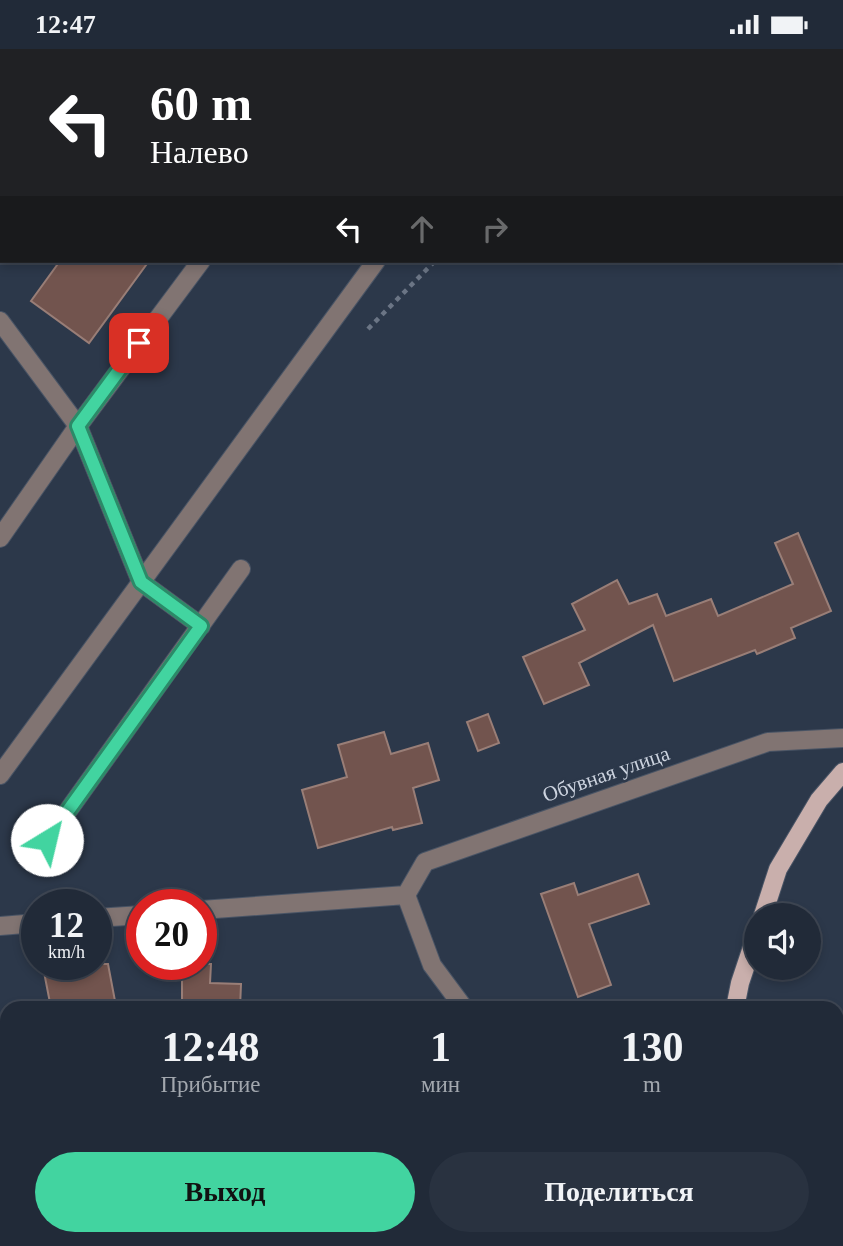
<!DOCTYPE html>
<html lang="ru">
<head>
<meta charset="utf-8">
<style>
	:root { --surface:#212a38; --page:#293240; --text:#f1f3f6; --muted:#a2a7ae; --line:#3e4653; --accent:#42d4a0 }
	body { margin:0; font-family:Georgia,serif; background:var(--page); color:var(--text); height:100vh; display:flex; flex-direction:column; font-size:26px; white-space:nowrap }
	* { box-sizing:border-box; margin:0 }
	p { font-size:23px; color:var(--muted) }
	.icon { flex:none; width:38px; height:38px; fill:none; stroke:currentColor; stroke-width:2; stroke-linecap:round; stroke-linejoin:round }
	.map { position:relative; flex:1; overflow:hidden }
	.drawer { position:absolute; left:0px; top:952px; width:844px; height:245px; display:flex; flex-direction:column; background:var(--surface); border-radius:21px 21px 0 0; box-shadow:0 4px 10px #0003,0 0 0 2px var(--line) }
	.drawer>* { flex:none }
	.hud { position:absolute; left:0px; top:0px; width:844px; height:214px; box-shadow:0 4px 10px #0003,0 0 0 2px var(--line); background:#202124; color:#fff; overflow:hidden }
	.fabs { position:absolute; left:744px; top:854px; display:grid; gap:14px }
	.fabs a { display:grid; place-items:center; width:77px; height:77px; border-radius:50%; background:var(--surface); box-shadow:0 4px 10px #0003,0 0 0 2px var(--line); font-size:35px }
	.speed { position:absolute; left:21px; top:840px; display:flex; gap:14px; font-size:35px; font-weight:700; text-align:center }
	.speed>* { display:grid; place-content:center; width:91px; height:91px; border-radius:50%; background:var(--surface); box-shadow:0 4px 10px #0003,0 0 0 2px var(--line); line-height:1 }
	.speed small { font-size:18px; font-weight:400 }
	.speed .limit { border:10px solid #d22; background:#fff; color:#111 }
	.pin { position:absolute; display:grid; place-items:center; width:60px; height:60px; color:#fff; margin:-30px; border-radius:14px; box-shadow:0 4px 10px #0006 }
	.me { position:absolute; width:77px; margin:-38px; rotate:36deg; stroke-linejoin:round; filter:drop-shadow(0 0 5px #0008) }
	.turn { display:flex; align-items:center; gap:24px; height:147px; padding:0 35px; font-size:32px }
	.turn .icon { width:91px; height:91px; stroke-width:2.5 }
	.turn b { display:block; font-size:49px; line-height:60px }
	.lanes { display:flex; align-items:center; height:66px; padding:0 35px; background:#0003; justify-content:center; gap:35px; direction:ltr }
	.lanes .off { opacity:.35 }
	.eta { display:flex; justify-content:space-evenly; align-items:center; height:119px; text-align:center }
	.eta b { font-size:42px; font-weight:700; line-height:49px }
	.cta { display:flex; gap:14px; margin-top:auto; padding:14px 35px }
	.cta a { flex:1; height:80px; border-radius:42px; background:var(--accent); color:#111; font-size:28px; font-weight:700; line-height:80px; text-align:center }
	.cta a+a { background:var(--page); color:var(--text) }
	.status { display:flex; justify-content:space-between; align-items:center; height:49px; padding:0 35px; background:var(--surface); direction:ltr }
	.status svg { height:19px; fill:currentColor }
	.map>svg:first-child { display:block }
	.water { fill:#04282f; stroke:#405b64; stroke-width:2 }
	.building { fill:#72544e; stroke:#997e77; stroke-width:2 }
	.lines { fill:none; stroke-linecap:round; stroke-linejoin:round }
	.minor-casing { stroke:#495465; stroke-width:20 }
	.major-casing { stroke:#495465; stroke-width:20 }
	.path { stroke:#6b7585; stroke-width:4.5; stroke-dasharray:5 5; stroke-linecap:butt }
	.minor { stroke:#817472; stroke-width:18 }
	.major { stroke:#c9afac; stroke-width:18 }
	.route-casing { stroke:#2b8a68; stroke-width:18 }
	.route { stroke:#42d4a0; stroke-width:12 }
	.labels { text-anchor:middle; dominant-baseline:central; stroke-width:5; stroke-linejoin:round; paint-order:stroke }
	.street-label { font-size:21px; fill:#ccd3df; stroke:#2c384a }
</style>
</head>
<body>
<div class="status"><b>12:47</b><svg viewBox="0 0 49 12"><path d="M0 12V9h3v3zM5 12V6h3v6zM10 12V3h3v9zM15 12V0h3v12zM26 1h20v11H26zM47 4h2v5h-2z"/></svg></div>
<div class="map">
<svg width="843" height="1197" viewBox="0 0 843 1197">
	<rect width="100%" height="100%" fill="#2c384a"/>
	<!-- water -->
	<path class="water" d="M7 1185V1190H276L290 1197H0V1186Z"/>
	<!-- building -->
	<path class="building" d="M60 212H149L89 294 31 252Z
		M798 484 831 562 791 579 795 589 757 605 755 601 674 632 653 576 579 614 589 636 544 655 523 608 585 581 572 555 617 531 629 555 657 545 666 567 711 550 718 567 793 535 775 494Z
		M488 665 499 694 478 702 467 673Z
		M384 683 391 705 428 694 439 731 413 739 422 774 393 781 392 778 318 799 302 741 347 728 338 696Z
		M638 825 649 855 589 875 611 936 578 948 541 845 574 834 578 846Z
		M57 915H108L115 952 79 959H51L43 918Z
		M182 915H211L210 934 241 935 240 959H182Z"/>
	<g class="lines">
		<defs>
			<path id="minor" d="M149 2 151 0
				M357 2 358 0
				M0 188 2 186
				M0 272 78 377 141 533 201 577
				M0 489 78 377 201 212
				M0 726 376 212
				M32 812 241 520
				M201 861 406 846
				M96 869 142 866
				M0 877 37 874
				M464 959 432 916 406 846 425 813 768 693 843 689
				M836 1183 843 1180
				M634 1190 639 1197
				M808 1197 822 1190"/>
			<path id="major" d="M763 866 778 820 819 751 843 723
				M735 959 740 934 756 886
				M693 1197 694 1190"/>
		</defs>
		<!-- minor casing -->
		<use href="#minor" class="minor-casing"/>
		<!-- major casing -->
		<use href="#major" class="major-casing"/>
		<!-- path -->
		<path class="path" d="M581 2 582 0
			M368 280 435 212"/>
		<!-- minor -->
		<use href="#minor" class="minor"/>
		<!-- major -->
		<use href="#major" class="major"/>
	</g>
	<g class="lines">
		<defs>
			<path id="route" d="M47 791 201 577 141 533 78 377 139 294"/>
		</defs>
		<!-- route casing -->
		<use href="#route" class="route-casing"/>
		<!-- route -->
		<use href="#route" class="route"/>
	</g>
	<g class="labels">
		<!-- street labels -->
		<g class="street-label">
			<text transform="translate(606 725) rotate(-19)">Обувная улица</text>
		</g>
	</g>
</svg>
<div class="fabs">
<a><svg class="icon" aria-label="sound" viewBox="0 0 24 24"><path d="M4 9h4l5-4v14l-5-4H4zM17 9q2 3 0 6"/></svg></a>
</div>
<div class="speed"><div>12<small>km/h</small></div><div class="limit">20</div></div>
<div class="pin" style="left:139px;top:294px;background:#d93025"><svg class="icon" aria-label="arrive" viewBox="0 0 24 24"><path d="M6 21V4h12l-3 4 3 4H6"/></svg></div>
<svg class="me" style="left:47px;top:791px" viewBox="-20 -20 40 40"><circle r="19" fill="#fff"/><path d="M0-13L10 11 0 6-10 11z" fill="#42d4a0"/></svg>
<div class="hud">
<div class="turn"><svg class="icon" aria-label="left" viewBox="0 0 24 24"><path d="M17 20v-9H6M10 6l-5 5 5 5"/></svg><div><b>60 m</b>Налево</div></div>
<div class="lanes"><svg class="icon" aria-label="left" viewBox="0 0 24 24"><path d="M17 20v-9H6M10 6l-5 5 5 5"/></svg><svg class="icon off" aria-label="ahead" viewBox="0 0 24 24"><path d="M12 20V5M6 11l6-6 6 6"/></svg><svg class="icon off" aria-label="right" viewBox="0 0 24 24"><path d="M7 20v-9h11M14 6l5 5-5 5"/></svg></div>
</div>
<section class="drawer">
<div class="eta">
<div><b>12:48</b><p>Прибытие</p></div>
<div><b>1</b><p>мин</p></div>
<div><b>130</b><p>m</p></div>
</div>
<div class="cta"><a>Выход</a><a>Поделиться</a></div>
</section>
</div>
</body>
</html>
